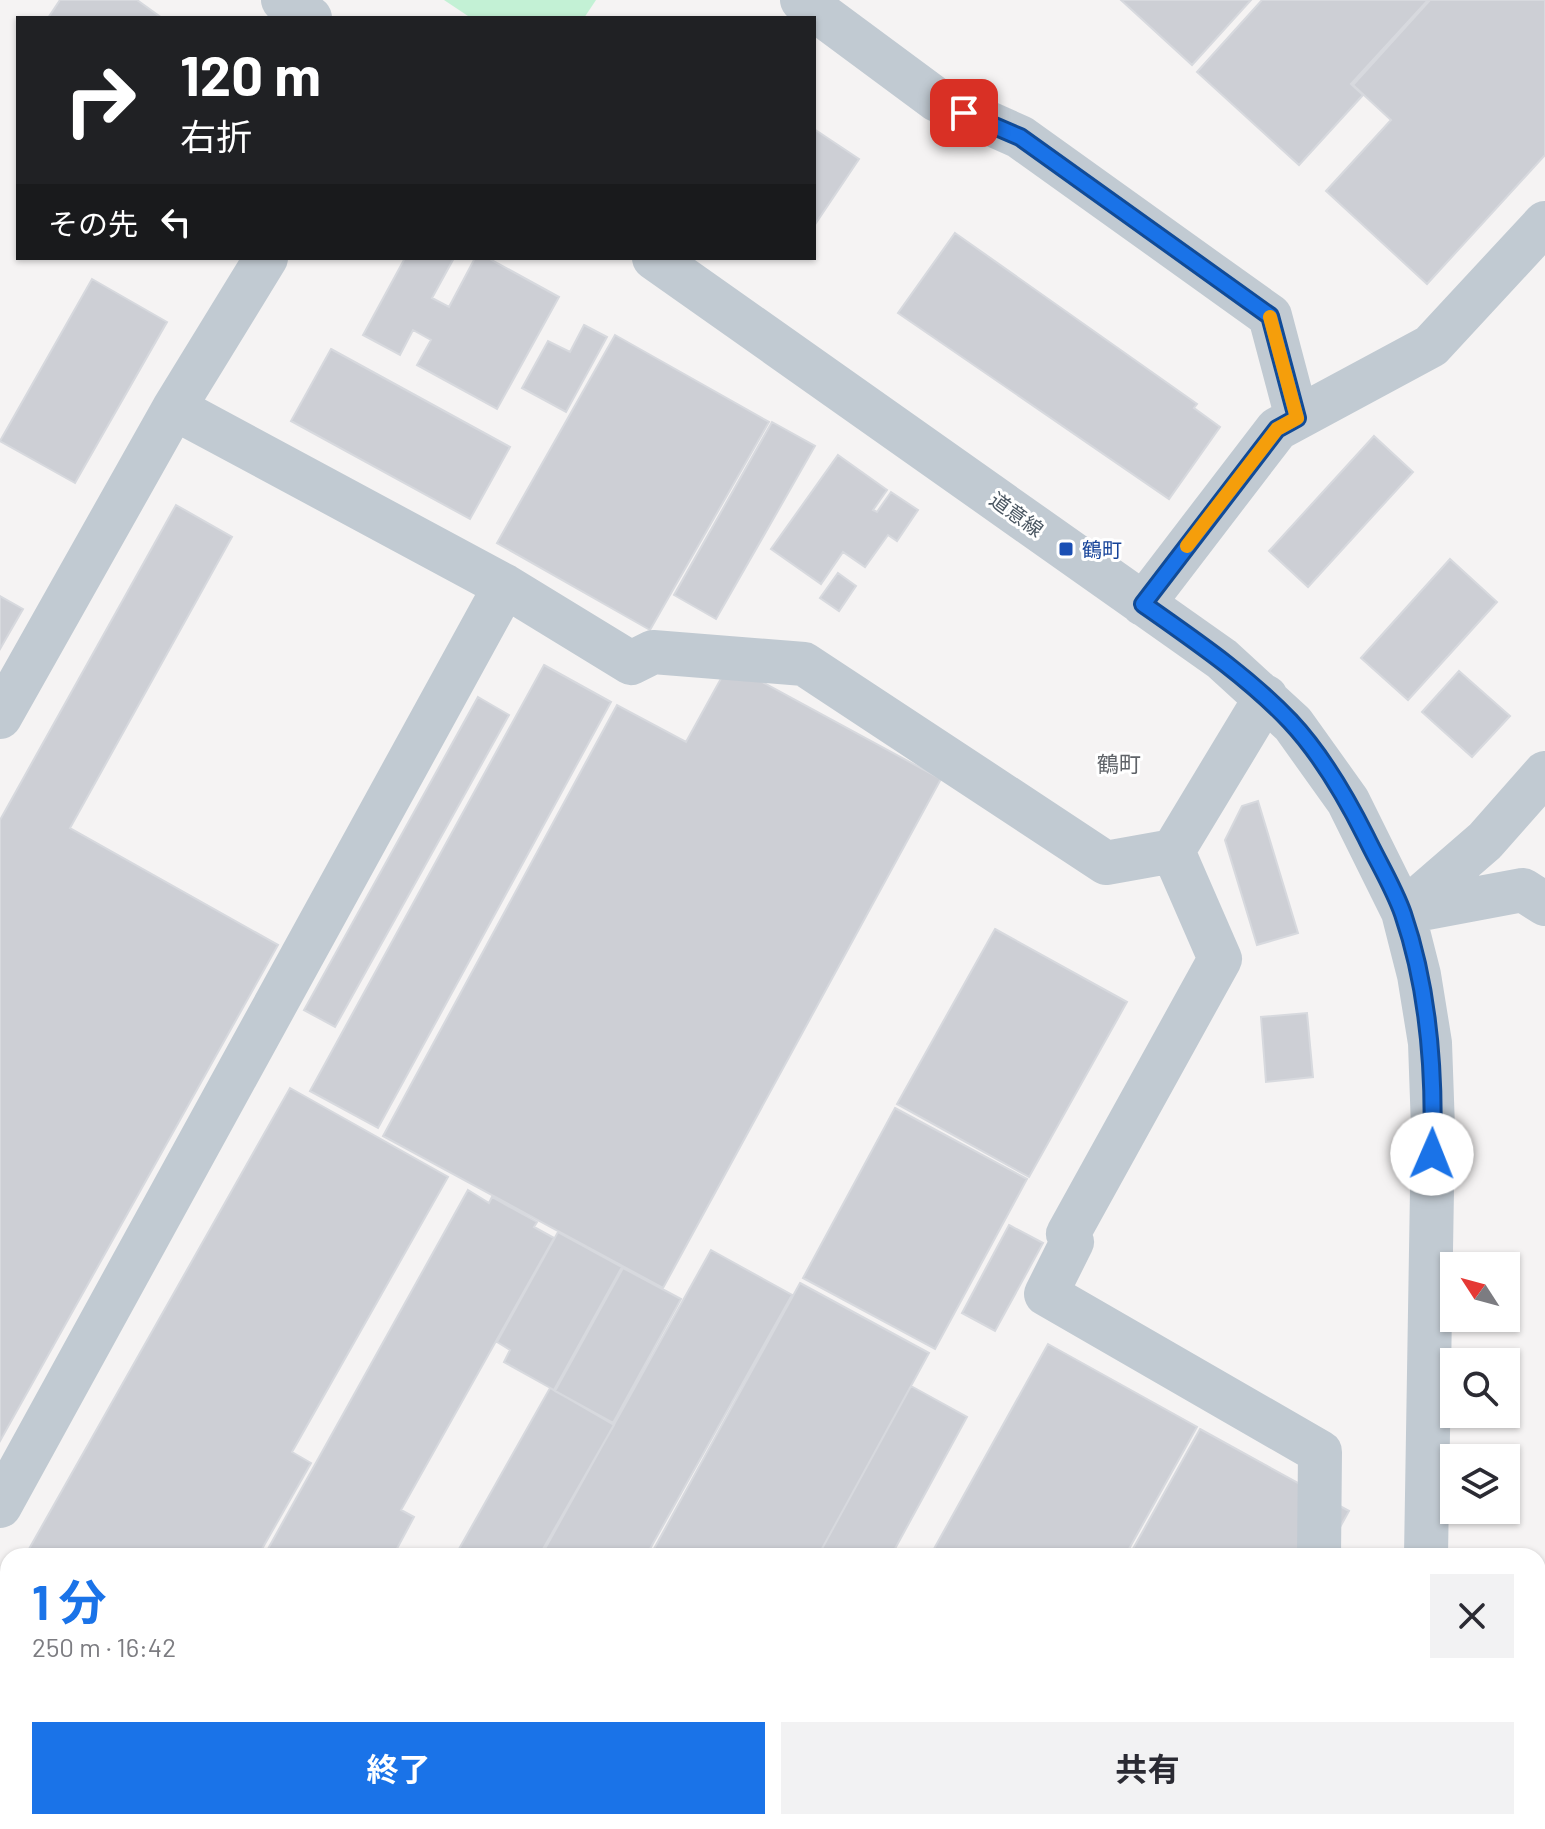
<!DOCTYPE html>
<html lang="ja">
<head>
<meta charset="utf-8">
<style>
	:root { --surface:#fff; --page:#f2f2f3; --text:#2b2b33; --muted:#7c7c81; --accent:#1a73e8 }
	body { margin:0; font-family:Barlow,"Noto Sans JP",sans-serif; background:var(--page); color:var(--text); height:100vh; display:flex; flex-direction:column; font-size:30px; white-space:nowrap }
	* { box-sizing:border-box; margin:0 }
	p { font-size:26px; color:var(--muted) }
	.icon { flex:none; width:44px; height:44px; fill:none; stroke:currentColor; stroke-width:2; stroke-linecap:round; stroke-linejoin:round }
	.map { position:relative; flex:1; overflow:hidden }
	.drawer { position:absolute; left:0px; top:1548px; width:1546px; height:282px; display:flex; flex-direction:column; background:var(--surface); border-radius:24px 24px 0 0; box-shadow:0 2px 6px #0004 }
	.drawer>* { flex:none }
	.banner { position:absolute; left:16px; top:16px; width:800px; height:244px; border-radius:0px; box-shadow:0 2px 6px #0004; background:#202124; color:#fff; overflow:hidden }
	.needle { width:52px; rotate:306deg }
	.tools { position:absolute; left:1440px; top:1252px; display:grid; gap:16px }
	.tools a { display:grid; place-items:center; width:80px; height:80px; border-radius:0px; background:var(--surface); box-shadow:0 2px 6px #0004; font-size:40px }
	.pin { position:absolute; display:grid; place-items:center; width:68px; height:68px; color:#fff; margin:-34px; border-radius:16px; box-shadow:0 4px 12px #0006 }
	.me { position:absolute; width:88px; margin:-44px; rotate:1deg; stroke-linejoin:round; filter:drop-shadow(0 0 6px #0008) }
	.turn { display:flex; align-items:center; gap:28px; height:168px; padding:0 32px; font-size:36px }
	.turn .icon { width:104px; height:104px; stroke-width:2.5 }
	.turn b { display:block; font-size:56px; line-height:68px }
	.then { display:flex; align-items:center; height:76px; padding:0 32px; background:#0003; gap:16px; font-size:30px }
	.round { display:grid; place-items:center; flex:none; width:84px; height:84px; border-radius:0px; background:var(--page) }
	.head { display:flex; align-items:center; justify-content:space-between; height:136px; padding:0 32px }
	h1 { font-size:48px; font-weight:700; line-height:60px; color:var(--accent) }
	.cta { display:flex; gap:16px; margin-top:auto; padding:16px 32px }
	.cta a { flex:1; height:92px; border-radius:0px; background:var(--accent); color:#fff; font-size:32px; font-weight:700; line-height:92px; text-align:center }
	.cta a+a { background:var(--page); color:var(--text) }
	.map>svg:first-child { display:block }
	.green { fill:#c3f1d5 }
	.building { fill:#cdcfd5; stroke:#d7d9de; stroke-width:2 }
	.lines { fill:none; stroke-linecap:round; stroke-linejoin:round }
	.minor { stroke:#c1cad2; stroke-width:44 }
	.route-casing { stroke:#114b97; stroke-width:20 }
	.route { stroke:#1a73e8; stroke-width:14 }
	.slow { stroke:#f59e0b; stroke-width:14 }
	.transit-dot { fill:#1a4fb4; stroke:#fff; stroke-width:3 }
	.labels { text-anchor:middle; dominant-baseline:central; stroke-width:6; stroke-linejoin:round; paint-order:stroke }
	.street-label { font-size:20px; fill:#4a5661; stroke:#fff }
	.transit-label { font-size:20px; fill:#164399; stroke:#fff; text-anchor:start }
	.neighbourhood-label { font-size:22px; fill:#5f6368; stroke:#fff }
</style>
</head>
<body>
<div class="map">
<svg width="1545" height="1829" viewBox="0 0 1545 1829">
	<rect width="100%" height="100%" fill="#f5f3f3"/>
	<!-- green -->
	<path class="green" d="M444 0H596L584 18H471Z"/>
	<!-- building -->
	<path class="building" d="M60 0H137L162 18H48Z
		M1121 0H1251L1192 65Z
		M1262 0H1428L1351 84 1363 95 1299 165 1197 72Z
		M1430 0H1545V155L1427 284 1326 191 1391 120 1353 85Z
		M814 129 859 159 814 226Z
		M955 233 1197 404 1194 408 1220 427 1169 499 898 313Z
		M405 258H454L432 298 449 307 475 258H488L559 297 497 409 417 365 431 340 413 330 400 355 363 335Z
		M92 279 167 322 75 483 0 441Z
		M584 325 607 337 566 412 522 388 548 341 570 352Z
		M615 335 769 422 650 630 497 543Z
		M331 349 510 447 470 519 291 421Z
		M772 422 815 446 716 619 674 595Z
		M1374 436 1413 472 1308 587 1269 551Z
		M838 455 887 490 873 510 877 512 891 492 918 510 897 541 888 535 865 567 843 552 821 584 771 549Z
		M176 505 232 537 70 828 278 945 0 1441V820Z
		M1450 559 1497 602 1408 700 1361 658Z
		M838 573 856 586 839 611 820 598Z
		M0 596 23 609 0 649Z
		M729 664 941 779 663 1288 383 1136 617 705 686 742Z
		M544 665 611 702 378 1128 310 1091Z
		M1459 671 1510 716 1472 757 1422 712Z
		M478 697 509 715 335 1027 304 1010Z
		M1258 801 1298 933 1257 945 1225 840 1242 806Z
		M995 929 1127 1002 1029 1177 897 1104Z
		M1307 1013 1313 1077 1266 1082 1261 1017Z
		M290 1088 448 1177 292 1452 311 1463 258 1556H25Z
		M895 1108 1027 1179 935 1349 803 1278Z
		M468 1190 489 1203 492 1197 537 1222 534 1227 554 1238 401 1510 414 1517 393 1556H264Z
		M1009 1225 1043 1243 995 1331 962 1313Z
		M558 1232 622 1267 554 1390 504 1362 510 1350 497 1342Z
		M711 1250 792 1295 646 1556H541Z
		M623 1268 681 1299 613 1423 555 1391Z
		M800 1283 929 1353 818 1556H650Z
		M1048 1344 1197 1427 1125 1556H930Z
		M911 1386 967 1417 891 1556H818Z
		M550 1388 614 1425 539 1556H455Z
		M1200 1429 1349 1511 1324 1556H1129Z
		M8 1586V1822H107L103 1829H0V1600Z
		M115 1822H244L240 1829H111Z
		M304 1822H389L385 1829H300Z
		M393 1822H498L494 1829H389Z
		M504 1822H672L668 1829H500Z
		M673 1822H746L742 1829H669Z
		M782 1822H977L973 1829H778Z
		M981 1822H1176L1172 1829H978Z
		M1249 1822H1287L1283 1829H1245Z"/>
	<g class="lines">
		<!-- minor -->
		<path class="minor" d="M283 0 310 18
			M802 0 937 100 1020 137 1270 316 1297 418
			M654 258 1222 659 1293 724 1348 801 1403 912 1419 975 1430 1043 1433 1128 1426 1556
			M174 408 505 586 631 663 653 652 804 664 1106 863 1173 851 1266 697
			M1143 604 1277 429 1431 346 1545 223
			M0 717 174 408 266 258
			M1173 851 1220 959 1068 1234 1072 1242 1046 1294 1320 1452 1319 1556
			M1403 912 1485 841 1545 773
			M1405 912 1523 890 1545 904
			M0 1506 505 586
			M1295 1829 1299 1822
			M1423 1829V1822"/>
	</g>
	<g class="lines">
		<defs>
			<path id="route" d="M964 113 1020 137 1270 316 1297 418 1277 429 1143 604C1194 640 1246 675 1290 721 1321 754 1346 797 1366 837 1378 862 1394 888 1403 914 1429 990 1435 1073 1432 1154"/>
		</defs>
		<!-- route casing -->
		<use href="#route" class="route-casing"/>
		<!-- route -->
		<use href="#route" class="route"/>
		<!-- slow -->
		<path class="slow" d="M1187 546 1277 429 1297 418 1270 317"/>
	</g>
	<!-- markers -->
	<rect class="transit-dot" x="1058" y="541" width="16" height="16" rx="4"/>
	<g class="labels">
		<!-- street labels -->
		<g class="street-label">
			<text transform="translate(1017 514) rotate(36)">道意線</text>
		</g>
		<!-- transit labels -->
		<g class="transit-label">
			<text x="1082" y="549">鶴町</text>
		</g>
		<!-- neighbourhood labels -->
		<g class="neighbourhood-label">
			<text x="1119" y="763">鶴町</text>
		</g>
	</g>
</svg>
<div class="tools">
<a><svg class="needle" viewBox="-14 -14 28 28"><path d="M0-13l5 13h-10z" fill="#e53935"/><path d="M0 13l5-13h-10z" fill="#7c7c81"/></svg></a>
<a><svg class="icon" aria-label="search" viewBox="0 0 24 24"><circle cx="10" cy="10" r="6"/><path d="M15 15l6 6"/></svg></a>
<a><svg class="icon" aria-label="layers" viewBox="0 0 24 24"><path d="M12 4l9 5-9 5-9-5zM3 14l9 5 9-5"/></svg></a>
</div>
<div class="pin" style="left:964px;top:113px;background:#d93025"><svg class="icon" aria-label="arrive" viewBox="0 0 24 24"><path d="M6 21V4h12l-3 4 3 4H6"/></svg></div>
<svg class="me" style="left:1432px;top:1154px" viewBox="-20 -20 40 40"><circle r="19" fill="#fff"/><path d="M0-13L10 11 0 6-10 11z" fill="#1a73e8"/></svg>
<div class="banner">
<div class="turn"><svg class="icon" aria-label="right" viewBox="0 0 24 24"><path d="M7 20v-9h11M14 6l5 5-5 5"/></svg><div><b>120 m</b>右折</div></div>
<div class="then">その先<svg class="icon" aria-label="left" viewBox="0 0 24 24"><path d="M17 20v-9H6M10 6l-5 5 5 5"/></svg></div>
</div>
<section class="drawer">
<div class="head"><div><h1>1 分</h1><p>250 m · 16:42</p></div><a class="round"><svg class="icon" aria-label="close" viewBox="0 0 24 24"><path d="M6 6l12 12M18 6L6 18"/></svg></a></div>
<div class="cta"><a>終了</a><a>共有</a></div>
</section>
</div>
</body>
</html>
